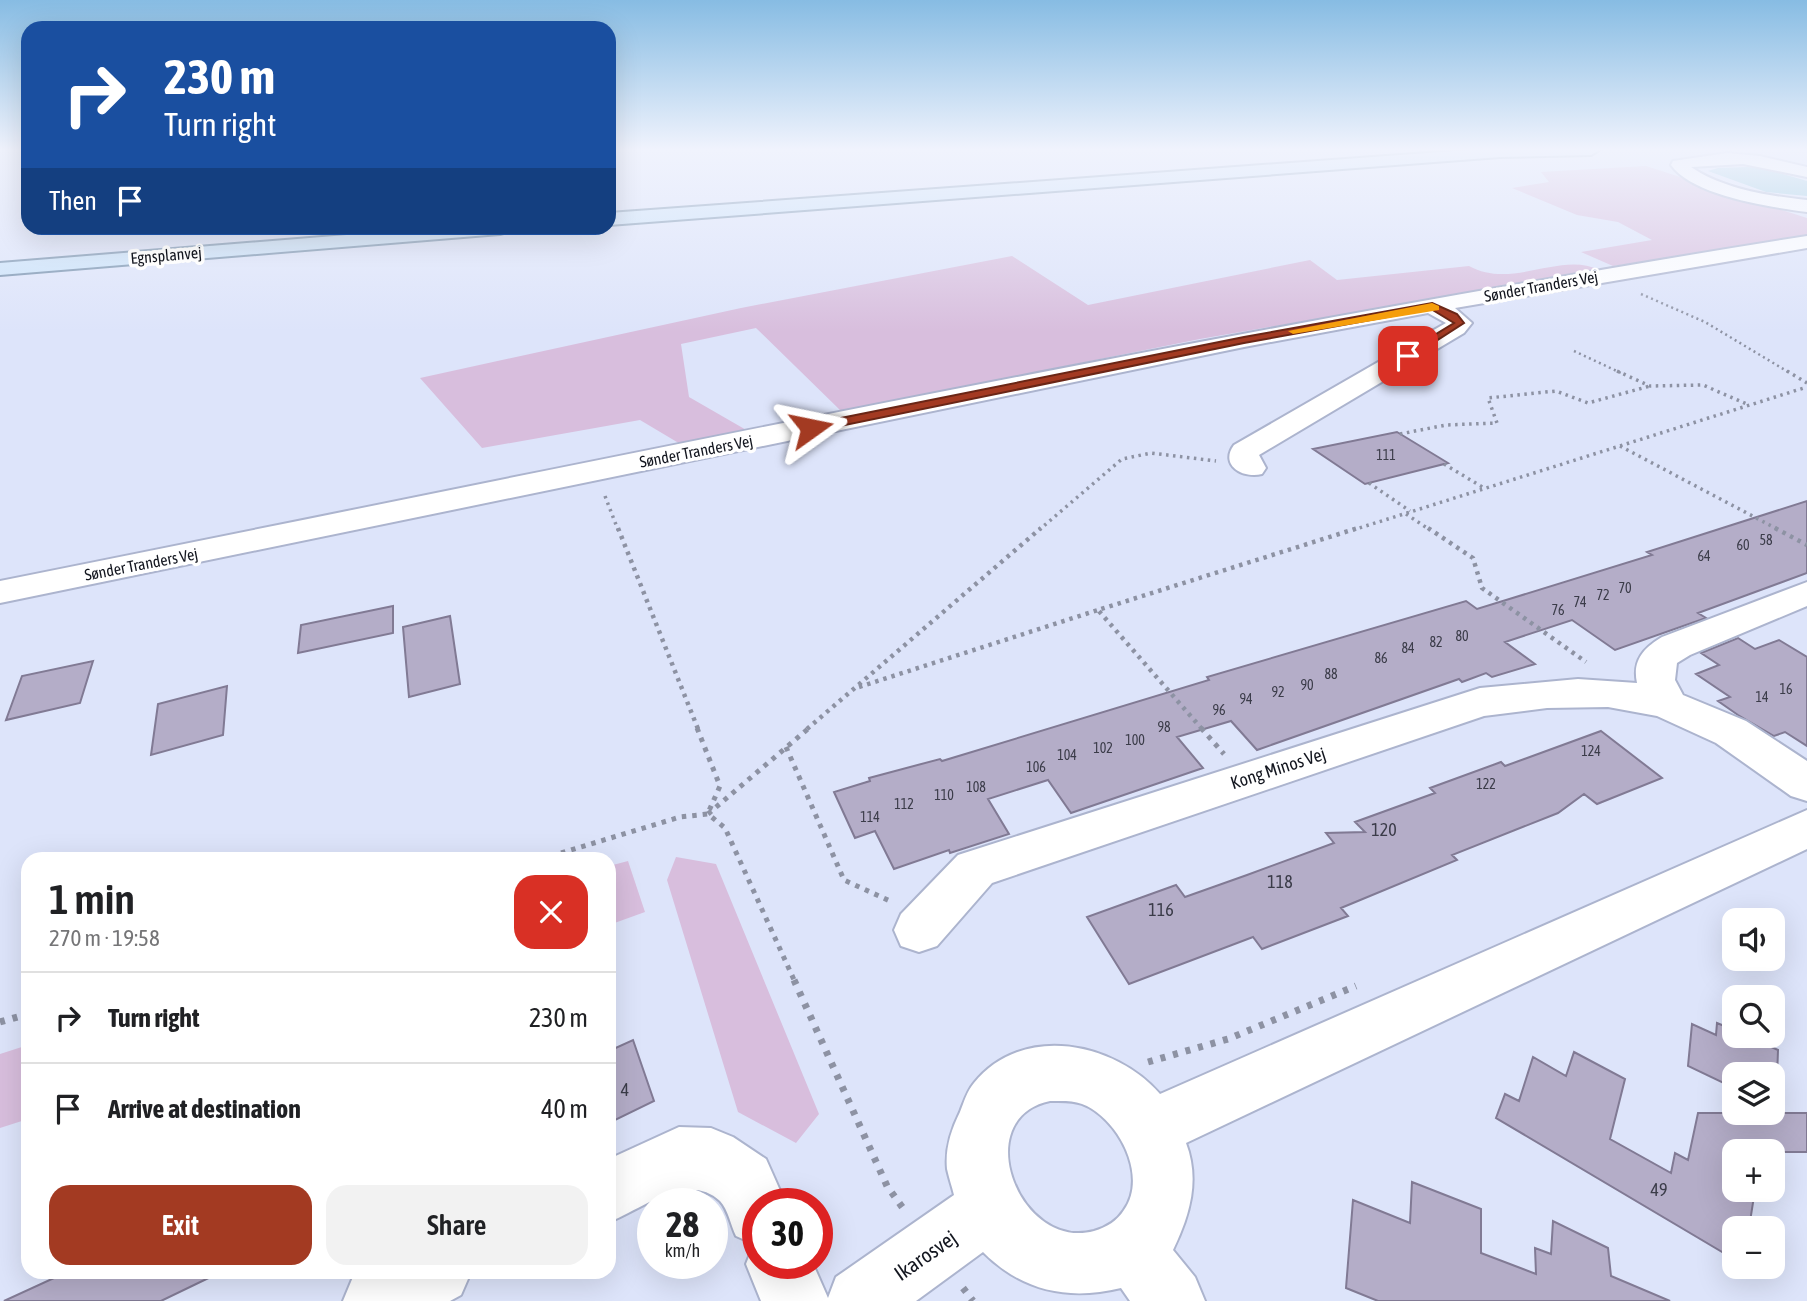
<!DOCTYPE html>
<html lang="en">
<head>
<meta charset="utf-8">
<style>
	:root { --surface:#fff; --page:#f2f2f2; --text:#202124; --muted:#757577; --line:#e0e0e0; --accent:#a33a22 }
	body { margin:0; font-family:"Asap Condensed",sans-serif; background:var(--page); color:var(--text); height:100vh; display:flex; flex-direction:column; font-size:26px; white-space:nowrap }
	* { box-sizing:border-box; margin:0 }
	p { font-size:23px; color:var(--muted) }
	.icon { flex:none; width:38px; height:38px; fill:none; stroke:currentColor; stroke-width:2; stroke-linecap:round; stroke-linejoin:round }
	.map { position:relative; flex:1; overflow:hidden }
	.panel { position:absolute; left:21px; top:852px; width:595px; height:427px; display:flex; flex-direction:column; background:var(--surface); border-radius:21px; box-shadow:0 7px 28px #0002 }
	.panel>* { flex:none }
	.guide { position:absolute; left:21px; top:21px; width:595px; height:214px; border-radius:21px; box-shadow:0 7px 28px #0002; background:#1a4fa0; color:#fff; overflow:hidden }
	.buttons { position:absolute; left:1722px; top:908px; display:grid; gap:14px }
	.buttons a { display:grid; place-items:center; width:63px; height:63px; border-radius:14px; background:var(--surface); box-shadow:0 7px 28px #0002; font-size:35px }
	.speed { position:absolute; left:637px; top:1188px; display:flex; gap:14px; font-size:35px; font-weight:700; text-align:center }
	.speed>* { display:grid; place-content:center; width:91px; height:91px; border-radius:50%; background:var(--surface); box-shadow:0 7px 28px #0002; line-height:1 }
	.speed small { font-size:18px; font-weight:400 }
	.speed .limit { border:10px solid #d22; background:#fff; color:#111 }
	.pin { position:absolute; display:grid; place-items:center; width:60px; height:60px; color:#fff; margin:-30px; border-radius:14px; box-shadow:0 4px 10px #0006 }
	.me { position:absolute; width:77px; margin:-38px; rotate:78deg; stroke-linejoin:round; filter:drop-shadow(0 0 5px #0008) }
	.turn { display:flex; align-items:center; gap:24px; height:147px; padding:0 28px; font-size:32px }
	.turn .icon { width:91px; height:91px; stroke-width:2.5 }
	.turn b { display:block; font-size:49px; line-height:60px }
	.then { display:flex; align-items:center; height:66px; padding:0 28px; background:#0003; gap:14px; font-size:26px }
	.round { display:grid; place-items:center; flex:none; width:74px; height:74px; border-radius:21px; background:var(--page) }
	.head { display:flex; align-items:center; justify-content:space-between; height:119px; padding:0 28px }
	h1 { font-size:42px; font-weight:600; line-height:52px }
	.action { display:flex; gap:14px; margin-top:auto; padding:14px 28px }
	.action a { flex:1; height:80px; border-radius:21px; background:var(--accent); color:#fff; font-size:28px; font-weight:600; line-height:80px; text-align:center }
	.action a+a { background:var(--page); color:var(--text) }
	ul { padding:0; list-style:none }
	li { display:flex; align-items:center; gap:21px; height:91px; padding:0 28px; border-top:2px solid var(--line) }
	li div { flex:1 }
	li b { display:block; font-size:26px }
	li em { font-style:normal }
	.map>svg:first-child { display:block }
	.green { fill:#d8bedd }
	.water { fill:#95c9dc }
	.building { fill:#b4adc8; stroke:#817a94; stroke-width:2 }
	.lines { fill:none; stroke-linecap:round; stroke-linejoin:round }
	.minor-casing { stroke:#acb4ce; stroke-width:4 }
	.major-casing { stroke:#738eaa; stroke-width:4 }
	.path-far4 { stroke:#8d92a3; stroke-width:2.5; stroke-dasharray:2 3.5; stroke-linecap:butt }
	.path-far3 { stroke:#8d92a3; stroke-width:3.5; stroke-dasharray:2.5 4.5; stroke-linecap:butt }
	.path-far2 { stroke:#8d92a3; stroke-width:4.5; stroke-dasharray:3.5 5; stroke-linecap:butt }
	.path-far1 { stroke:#8d92a3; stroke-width:5; stroke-dasharray:4.5 6; stroke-linecap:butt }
	.path { stroke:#8d92a3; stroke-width:7; stroke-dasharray:5 8; stroke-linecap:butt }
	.minor { fill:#fff; fill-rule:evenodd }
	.major { fill:#cae2f9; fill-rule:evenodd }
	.route { fill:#a33a22; stroke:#6a2616; stroke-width:2 }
	.slow { fill:#f59e0b }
	.labels { text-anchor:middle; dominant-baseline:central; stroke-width:7; stroke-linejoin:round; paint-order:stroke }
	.number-label { font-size:14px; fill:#3b3c49 }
	.far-street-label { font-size:16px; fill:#13161f; stroke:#fff }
	.street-label { font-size:18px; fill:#13161f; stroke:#fff }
	.near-number-label { font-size:18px; fill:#3b3c49 }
	.near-street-label { font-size:21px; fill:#13161f; stroke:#fff }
</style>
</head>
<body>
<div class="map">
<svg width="1807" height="1301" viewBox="0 0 1807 1301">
	<rect width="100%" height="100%" fill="#dde4fa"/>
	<!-- green -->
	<path class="green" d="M1646 166 1807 218V238L1613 266 1581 252 1652 240 1618 222 1577 215 1512 188 1549 182 1541 172Z
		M1012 256 1088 305 1310 260 1337 280 1469 266C1512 290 1561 251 1599 270L1200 339 841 411 756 328 681 344 689 397 748 431 682 445 640 420 482 448 420 378 741 308Z
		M676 857 716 864 819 1114 796 1143 738 1112 667 880Z
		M628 861 645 912 609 925V866Z
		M28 1045V1119L0 1128V1054Z"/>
	<!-- water -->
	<path class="water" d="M1747 167 1763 168 1807 181V196L1766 192 1708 171 1718 168Z"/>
	<!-- building -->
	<path class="building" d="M1397 432 1448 463 1365 484 1313 449Z
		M1807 501V573L1698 613 1706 618 1615 650 1572 620 1505 642 1535 664 1492 677 1486 673 1462 682 1459 679 1257 750 1231 721 1177 737 1203 768 1071 813 1048 780 988 799 1009 834 950 853 949 850 894 869 875 831 855 838 834 792 870 781 869 778 940 759 942 761 1209 680 1207 677 1466 601 1477 609 1652 555 1647 552Z
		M393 606V633L298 653 301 625Z
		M450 616 460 684 409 697 403 627Z
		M1738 638 1755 649 1779 640 1807 657V746L1785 732 1774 736 1738 715 1718 701 1730 697 1696 674 1719 665 1701 653Z
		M93 661 80 703 6 720 22 676Z
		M227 686 223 735 151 755 158 704Z
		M1601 731 1662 778 1597 804 1584 794 1558 813 1452 855 1457 860 1341 908 1348 916 1262 949 1253 937 1129 984 1087 917 1176 885 1185 897 1247 875 1334 843 1326 833 1365 832 1355 822 1435 793 1430 788 1501 762 1505 766Z
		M1717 1023 1734 1030V1036H1747L1778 1050 1776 1107 1773 1106V1074H1734V1088L1688 1066 1692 1024 1716 1035Z
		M633 1040 654 1101 609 1123V1051Z
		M1574 1052 1625 1079 1610 1139 1671 1173 1675 1153 1688 1160 1698 1113H1807V1152H1734V1190H1755L1749 1228H1734V1259L1496 1118 1505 1094 1519 1101 1533 1057 1566 1076Z
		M1412 1182 1481 1209V1253L1536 1274 1535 1248 1551 1254 1553 1221 1608 1248 1611 1276 1670 1301H1378L1346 1288 1353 1200 1410 1223Z
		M67 1272H221L161 1301H4Z"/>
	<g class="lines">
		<defs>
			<path id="minor" d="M1727 153 1760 156 1807 167V177L1743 164 1691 167C1723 189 1769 196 1807 200V212C1770 207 1693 196 1671 165L1673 161Z
				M1807 236V248L1455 308 1472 323 1464 333 1259 455 1266 468 1262 474C1243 479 1219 465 1234 445L1446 323 1428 313 1244 347 0 603V581C601 461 1201 332 1807 236Z
				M1807 582V606L1690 655 1677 663 1675 680 1683 695 1746 721 1807 761V801L1791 796 1716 743 1657 716 1608 707 1547 708 1484 716 992 883 937 946 919 952 901 946 894 930 901 914 958 855 1480 688 1578 679 1637 683C1632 660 1644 648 1662 637Z
				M1807 810V849L1186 1143C1200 1180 1190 1215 1173 1250L1195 1277 1205 1301H1130L1121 1288C1068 1301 1022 1291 983 1252L916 1301H761L746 1264 754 1244 736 1236C731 1226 728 1209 720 1201 688 1171 642 1209 609 1222V1159L679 1127 711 1128 733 1137 766 1159 786 1204H758V1264H813L828 1298 836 1277 954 1195C952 1187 949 1178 947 1169 945 1149 951 1130 960 1112 964 1102 967 1091 974 1083 1022 1023 1115 1042 1160 1094ZM1050 1101C1060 1101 1072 1100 1082 1104 1117 1117 1149 1175 1124 1210 1117 1221 1107 1227 1094 1231 1019 1251 968 1118 1050 1101Z
				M364 1272H471L461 1295 450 1301H343L353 1277Z"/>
			<path id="major" d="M1468 150H1599L1591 155 1500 157 609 225V213Z
				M433 228H510L507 232 500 234 0 275V263Z"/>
		</defs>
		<!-- minor casing -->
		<use href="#minor" class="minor-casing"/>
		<!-- major casing -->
		<use href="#major" class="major-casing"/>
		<!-- path-far4 -->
		<path class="path-far4" d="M1641 294 1705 322 1790 373
			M1574 351 1621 373"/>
		<!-- path-far3 -->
		<path class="path-far3" d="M1617 371 1650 386 1703 385 1749 405
			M1787 371 1807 383
			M1400 434 1446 425 1497 423 1488 398 1556 391 1588 403 1650 386
			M1620 446 1779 530
			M1444 464 1484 488
			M1369 483 1410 511
			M605 496 618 530
			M1406 514 1430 530
			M1039 530 1122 459 1151 453 1216 461
			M1353 530 1807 387"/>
		<!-- path-far2 -->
		<path class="path-far2" d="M618 528 698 729
			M1428 528 1473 558 1482 588 1586 662
			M1775 528 1807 545
			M859 687 1098 610
			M807 729 1041 528
			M1202 729 1098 610 1358 528"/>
		<!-- path-far1 -->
		<path class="path-far1" d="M697 728 720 786 708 813
			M1201 728 1224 754
			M786 747 844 880 890 901
			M708 814 809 728
			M541 859 680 817 708 814 725 828 795 982"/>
		<!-- path -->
		<path class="path" d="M794 980 887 1186 905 1211
			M0 1022 28 1014
			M1148 1062 1228 1039 1356 986
			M963 1288 973 1301"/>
		<!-- minor -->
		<use href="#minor" class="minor"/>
		<!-- major -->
		<use href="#major" class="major"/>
	</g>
	<!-- sky -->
	<linearGradient id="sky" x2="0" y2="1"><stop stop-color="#87bce3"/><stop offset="0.45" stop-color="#f0f3fd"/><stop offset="1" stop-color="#f0f3fd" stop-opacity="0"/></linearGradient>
	<rect width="1807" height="332" fill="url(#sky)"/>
	<!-- route -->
	<path class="route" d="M1432 303 1457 314 1464 323 1408 359 1403 356 1405 353 1454 323 1431 309 1244 343 811 432 805 428 811 424 1244 337Z"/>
	<!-- slow -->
	<path class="slow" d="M1432 303 1439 306V310L1293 334 1288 331Z"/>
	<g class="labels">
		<!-- number labels -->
		<g class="number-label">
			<text x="1386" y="455">111</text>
			<text x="1766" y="540">58</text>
			<text x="1743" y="545">60</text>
			<text x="1704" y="556">64</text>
			<text x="1625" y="588">70</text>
			<text x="1603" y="595">72</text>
			<text x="1580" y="602">74</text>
			<text x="1558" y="610">76</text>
			<text x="1462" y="636">80</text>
			<text x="1436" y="642">82</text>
			<text x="1408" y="648">84</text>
			<text x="1381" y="658">86</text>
			<text x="1331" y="674">88</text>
			<text x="1307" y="685">90</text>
			<text x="1786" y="689">16</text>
			<text x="1278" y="692">92</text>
			<text x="1762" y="697">14</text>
			<text x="1246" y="699">94</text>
			<text x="1219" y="710">96</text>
			<text x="1164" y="727">98</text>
			<text x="1135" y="740">100</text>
			<text x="1103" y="748">102</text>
			<text x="1591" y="751">124</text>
			<text x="1067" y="755">104</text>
			<text x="1036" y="767">106</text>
			<text x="1486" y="784">122</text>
			<text x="976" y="787">108</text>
			<text x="944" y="795">110</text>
			<text x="904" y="804">112</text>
			<text x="870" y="817">114</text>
		</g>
		<!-- far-street labels -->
		<g class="far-street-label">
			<text transform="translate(166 255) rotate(-5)">Egnsplanvej</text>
			<text transform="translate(1541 286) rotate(-10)">Sønder Tranders Vej</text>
			<text transform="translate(696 451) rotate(-11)">Sønder Tranders Vej</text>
			<text transform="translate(141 564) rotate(-11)">Sønder Tranders Vej</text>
		</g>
		<!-- street labels -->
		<g class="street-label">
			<text transform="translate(1278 768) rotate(-18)">Kong Minos Vej</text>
		</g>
		<!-- near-number labels -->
		<g class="near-number-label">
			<text x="1384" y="829">120</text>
			<text x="1280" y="881">118</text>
			<text x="1161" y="909">116</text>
			<text x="625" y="1089">4</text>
			<text x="1659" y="1189">49</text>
		</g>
		<!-- near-street labels -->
		<g class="near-street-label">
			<text transform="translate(925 1255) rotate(-35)">Ikarosvej</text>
		</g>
	</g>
</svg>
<div class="buttons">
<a><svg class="icon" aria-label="sound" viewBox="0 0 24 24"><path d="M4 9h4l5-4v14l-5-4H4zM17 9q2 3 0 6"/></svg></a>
<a><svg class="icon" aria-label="search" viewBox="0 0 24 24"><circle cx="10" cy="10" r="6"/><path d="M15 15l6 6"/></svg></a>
<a><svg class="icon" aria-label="layers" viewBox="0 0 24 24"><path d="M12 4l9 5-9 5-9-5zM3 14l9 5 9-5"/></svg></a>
<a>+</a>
<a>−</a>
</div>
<div class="speed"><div>28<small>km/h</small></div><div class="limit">30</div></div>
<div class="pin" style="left:1408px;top:356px;background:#d93025"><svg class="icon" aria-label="arrive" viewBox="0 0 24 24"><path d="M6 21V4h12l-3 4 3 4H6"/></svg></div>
<svg class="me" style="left:811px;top:428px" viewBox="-20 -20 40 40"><path d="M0-17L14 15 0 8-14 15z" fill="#a33a22" stroke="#fff" stroke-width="4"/></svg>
<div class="guide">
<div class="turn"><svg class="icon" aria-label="right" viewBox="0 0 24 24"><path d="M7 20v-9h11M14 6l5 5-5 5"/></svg><div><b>230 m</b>Turn right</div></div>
<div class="then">Then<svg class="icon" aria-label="arrive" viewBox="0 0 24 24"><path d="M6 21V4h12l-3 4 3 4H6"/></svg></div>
</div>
<section class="panel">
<div class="head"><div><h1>1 min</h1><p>270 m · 19:58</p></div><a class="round" style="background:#d93025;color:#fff"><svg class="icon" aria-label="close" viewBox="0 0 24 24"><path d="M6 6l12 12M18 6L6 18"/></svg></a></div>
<ul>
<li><svg class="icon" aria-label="right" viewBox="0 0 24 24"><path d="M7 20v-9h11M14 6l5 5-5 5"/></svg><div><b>Turn right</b></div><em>230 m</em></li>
<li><svg class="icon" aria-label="arrive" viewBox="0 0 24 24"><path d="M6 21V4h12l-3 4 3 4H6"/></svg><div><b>Arrive at destination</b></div><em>40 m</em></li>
</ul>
<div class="action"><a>Exit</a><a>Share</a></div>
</section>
</div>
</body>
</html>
